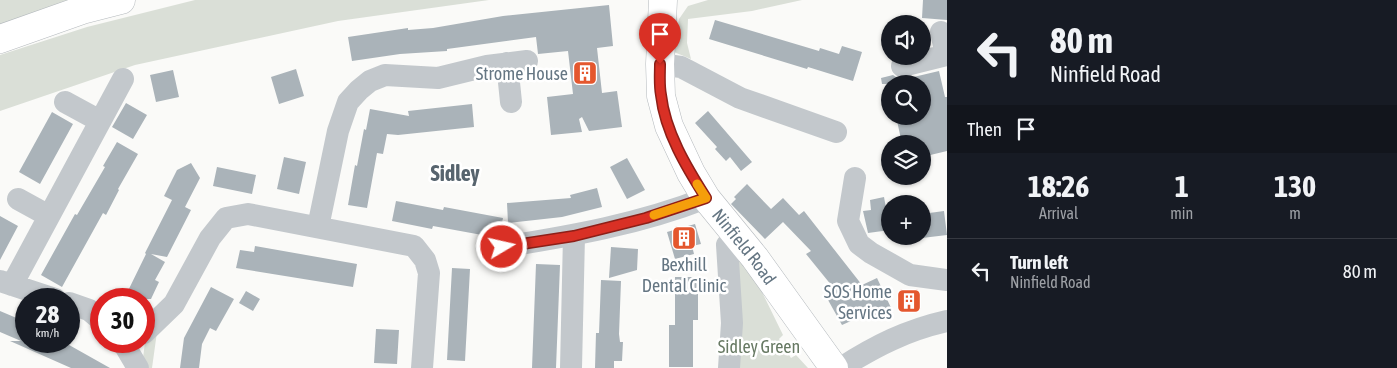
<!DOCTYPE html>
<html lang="en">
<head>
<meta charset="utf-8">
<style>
	:root { --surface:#171b24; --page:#242831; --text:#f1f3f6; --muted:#9ea1a6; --line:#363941 }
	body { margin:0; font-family:"Asap Condensed",sans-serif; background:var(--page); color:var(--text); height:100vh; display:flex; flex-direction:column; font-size:19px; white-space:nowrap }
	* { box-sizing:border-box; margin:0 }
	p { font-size:16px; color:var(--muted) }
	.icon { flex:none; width:28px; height:28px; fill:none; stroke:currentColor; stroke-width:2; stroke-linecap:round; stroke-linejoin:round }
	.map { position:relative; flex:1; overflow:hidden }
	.side { display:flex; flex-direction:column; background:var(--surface); width:450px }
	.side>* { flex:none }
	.top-card { background:#171b24; color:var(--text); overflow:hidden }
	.controls { position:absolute; left:881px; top:15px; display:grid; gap:10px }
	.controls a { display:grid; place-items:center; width:50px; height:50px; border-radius:50%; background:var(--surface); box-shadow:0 1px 4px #0004; font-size:25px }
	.speed { position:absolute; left:15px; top:288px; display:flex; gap:10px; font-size:25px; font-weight:700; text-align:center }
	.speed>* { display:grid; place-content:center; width:65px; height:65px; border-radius:50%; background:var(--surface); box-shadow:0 1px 4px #0004; line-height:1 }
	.speed small { font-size:12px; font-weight:400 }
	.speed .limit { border:8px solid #d22; background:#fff; color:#111 }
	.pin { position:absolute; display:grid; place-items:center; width:42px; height:42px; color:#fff; margin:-51px -21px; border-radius:50% 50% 50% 0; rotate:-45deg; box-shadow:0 0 5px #0007 }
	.pin .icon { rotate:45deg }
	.me { position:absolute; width:55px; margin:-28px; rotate:81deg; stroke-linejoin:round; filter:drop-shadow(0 0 4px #0008) }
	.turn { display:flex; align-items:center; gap:18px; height:105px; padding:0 20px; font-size:22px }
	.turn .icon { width:65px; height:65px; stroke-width:2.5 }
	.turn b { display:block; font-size:35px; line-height:42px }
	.then { display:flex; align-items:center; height:48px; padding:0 20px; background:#0003; gap:10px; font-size:19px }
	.eta { display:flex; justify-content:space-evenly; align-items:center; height:85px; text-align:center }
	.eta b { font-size:30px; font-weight:700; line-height:35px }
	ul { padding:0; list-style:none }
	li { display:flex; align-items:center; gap:15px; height:65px; padding:0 20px; border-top:1px solid var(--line) }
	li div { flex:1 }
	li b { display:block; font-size:19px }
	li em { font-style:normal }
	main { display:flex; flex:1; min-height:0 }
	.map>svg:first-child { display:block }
	.green { fill:#dadfd7 }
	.building { fill:#aab3b9 }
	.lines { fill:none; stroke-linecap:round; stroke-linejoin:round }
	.major-casing { stroke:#b5babe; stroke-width:29 }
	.minor { stroke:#c3c8cc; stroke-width:22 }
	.major { stroke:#fff; stroke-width:28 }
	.route-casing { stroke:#8d1f18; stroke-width:12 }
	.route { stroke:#d93025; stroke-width:9 }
	.slow { stroke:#f59e0b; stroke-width:9 }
	.labels { text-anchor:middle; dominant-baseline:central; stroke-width:5; stroke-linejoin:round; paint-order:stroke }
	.poi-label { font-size:18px; fill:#657683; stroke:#fff; text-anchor:end }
	.street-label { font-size:18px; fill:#657683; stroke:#fff }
	.park-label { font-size:18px; fill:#687a64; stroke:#fff }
	.district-label { font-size:22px; font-weight:bold; fill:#57646e; stroke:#fff }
</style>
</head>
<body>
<main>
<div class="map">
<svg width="947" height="368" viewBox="0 0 947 368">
	<rect width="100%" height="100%" fill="#fafaf8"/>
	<!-- green -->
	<path class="green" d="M0 0H74L0 26Z
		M195 0H489L338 21 135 65 0 111V55L87 27Z
		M708 0H802L752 11 688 19 687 43 691 59 674 52 679 19 688 6Z
		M740 259 760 288 783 335 779 339 791 358 796 355 808 368H737L733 261Z
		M157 332 152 368H149L143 358 145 342Z"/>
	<!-- building -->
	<path class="building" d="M923 0H947V20L922 18Z
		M609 5 613 46 597 48 602 93 617 91 622 127 589 131 582 117 579 119 582 132 551 135 547 97 573 94 568 51 538 54 536 37 447 49V51L400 54 352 61 348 37 408 28V30L433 28 503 16Z
		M715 20 819 51 820 48 839 54 842 46 862 52 853 81 808 67 807 69 709 39Z
		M296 69 304 96 279 104 271 77Z
		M173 70 179 97 156 102 150 75Z
		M939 71 945 97H947V151L922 157V144H902L896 116H922V84H882L881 78 893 75 899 79H905Z
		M126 103 147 115 133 139 112 127Z
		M472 104 474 127 398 135 387 134 383 154 377 153 367 208 348 205 355 165 357 166 364 129 366 130 370 109 409 116 408 111Z
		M708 111 752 162 741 171 730 157 726 161 715 149 717 147 695 123Z
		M52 112 73 124 40 184 19 172Z
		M117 142 138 154 118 189 119 190 106 215 103 213 62 287 41 275 75 214 77 215 105 167 103 166Z
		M284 157 306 162 299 194 277 189Z
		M627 158 645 190 627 199 610 167Z
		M191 163 200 178 185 207 191 210 167 257 151 254 165 262 155 280 159 282 151 299H124L146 254 145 253 172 200 164 196 177 170Z
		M217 167 256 175 252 194 213 186Z
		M747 184 771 209 783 198 799 215 804 211 862 285 877 278 893 312 875 321 872 316 864 319 862 316 842 325 823 291 832 286 806 254 811 251 783 222 765 239 731 204 736 199 734 197Z
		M597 188 602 207 562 217 508 223 507 203 571 198 570 195Z
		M884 197 886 208 890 207V230L868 233 863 211 871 210 870 200Z
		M396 201 443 210 444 207 503 218 500 234 493 237 433 226 432 229 392 221Z
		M944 211 947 235 922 238V214Z
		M0 216 18 226 0 260Z
		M695 224 701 244 692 246 694 254 675 259 667 232Z
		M255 246 357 264 353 287 236 268 240 250 254 252Z
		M611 247 638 249 637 270 609 278Z
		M536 264 560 265 556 368H532Z
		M452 268 470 269 465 361 447 360Z
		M675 277H698V320H693V367H669V325H675Z
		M601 280 621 281 619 334 620 342H623L622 361H614V368H595L596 333H599Z
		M211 287 234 299 216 331 210 328 202 344 199 368H180L184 338Z
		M246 291 260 299 253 311 239 303Z
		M0 311 26 322V341H62L110 368H71L10 341H21L0 332Z
		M376 329 399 330 397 364 374 363Z"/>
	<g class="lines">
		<defs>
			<g id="major">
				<path id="s1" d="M663 0 660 64 661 96 669 126 691 173 706 198 755 258 834 368"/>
				<path d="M0 39 82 10 121 0"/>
			</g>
		</defs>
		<!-- major casing -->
		<use href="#major" class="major-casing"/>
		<!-- minor -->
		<path class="minor" d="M941 32 946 55
			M507 63 511 102
			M660 64 681 67 740 98 836 132
			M902 66 947 55
			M65 102 100 121
			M855 178 848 221 859 244 871 253 910 275 947 280
			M18 199 49 216
			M318 227 338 131 348 102 359 90 370 81 385 75 438 78 487 66 527 61
			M502 247C571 236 640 224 706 198
			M0 281 55 299
			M12 285 123 79
			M69 303 89 310 101 320
			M144 333 174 304 210 238 226 218 248 214 414 246 425 260 429 273 422 368
			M122 341 138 368
			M571 368 574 236
			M729 368 732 323 727 245 737 236
			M841 368C875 346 907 330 947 321"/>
		<!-- major -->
		<use href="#major" class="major"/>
	</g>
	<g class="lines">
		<defs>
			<path id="route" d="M502 247 574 236 646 218 706 198C687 168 665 132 661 95 659 85 660 74 660 64"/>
		</defs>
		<!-- route casing -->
		<use href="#route" class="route-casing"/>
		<!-- route -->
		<use href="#route" class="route"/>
		<!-- slow -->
		<path class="slow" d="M654 215 706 198 697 184"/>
	</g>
	<!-- icons -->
	<defs>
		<symbol id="building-square" viewBox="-11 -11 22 22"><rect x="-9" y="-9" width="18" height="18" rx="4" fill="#e4572e" stroke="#fff"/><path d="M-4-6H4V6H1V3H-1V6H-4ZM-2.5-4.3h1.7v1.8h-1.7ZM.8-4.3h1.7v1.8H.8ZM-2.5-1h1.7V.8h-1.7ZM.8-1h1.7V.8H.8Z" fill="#fff"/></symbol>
	</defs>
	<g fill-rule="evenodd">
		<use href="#building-square" x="571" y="59" width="28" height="28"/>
		<use href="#building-square" x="670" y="224" width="28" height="28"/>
		<use href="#building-square" x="895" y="287" width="28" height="28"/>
	</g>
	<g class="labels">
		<!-- poi labels -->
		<g class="poi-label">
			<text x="568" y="73">Strome House</text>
			<text x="684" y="264" text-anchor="middle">Bexhill<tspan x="684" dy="21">Dental Clinic</tspan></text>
			<text x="892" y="291">SOS Home<tspan x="892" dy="21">Services</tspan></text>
		</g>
		<!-- street labels -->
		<g class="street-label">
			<text stroke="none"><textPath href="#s1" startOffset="270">Ninfield Road</textPath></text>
		</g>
		<!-- park labels -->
		<g class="park-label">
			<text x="759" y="346">Sidley Green</text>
		</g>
		<!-- district labels -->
		<g class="district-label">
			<text x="455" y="173">Sidley</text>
		</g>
	</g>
</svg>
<div class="controls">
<a><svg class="icon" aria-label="sound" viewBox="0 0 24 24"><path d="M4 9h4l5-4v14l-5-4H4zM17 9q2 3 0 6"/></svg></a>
<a><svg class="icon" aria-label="search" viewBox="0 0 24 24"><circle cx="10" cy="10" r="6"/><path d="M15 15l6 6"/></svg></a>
<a><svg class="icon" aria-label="layers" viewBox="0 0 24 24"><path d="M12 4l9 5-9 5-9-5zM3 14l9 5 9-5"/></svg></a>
<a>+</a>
</div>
<div class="speed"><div>28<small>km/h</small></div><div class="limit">30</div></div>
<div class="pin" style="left:660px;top:64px;background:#d93025"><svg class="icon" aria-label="arrive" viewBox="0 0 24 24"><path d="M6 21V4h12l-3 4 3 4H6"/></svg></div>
<svg class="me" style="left:502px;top:247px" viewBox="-20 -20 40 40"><circle r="17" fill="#d93025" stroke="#fff" stroke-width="3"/><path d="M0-11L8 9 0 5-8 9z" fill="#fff"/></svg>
</div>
<section class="side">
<div class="top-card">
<div class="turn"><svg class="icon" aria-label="left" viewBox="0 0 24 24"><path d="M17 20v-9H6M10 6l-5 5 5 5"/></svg><div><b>80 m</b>Ninfield Road</div></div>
<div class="then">Then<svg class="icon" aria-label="arrive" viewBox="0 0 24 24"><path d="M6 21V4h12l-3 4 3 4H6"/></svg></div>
</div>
<div class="eta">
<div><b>18:26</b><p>Arrival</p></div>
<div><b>1</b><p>min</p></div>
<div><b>130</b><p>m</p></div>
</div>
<ul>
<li><svg class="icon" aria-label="left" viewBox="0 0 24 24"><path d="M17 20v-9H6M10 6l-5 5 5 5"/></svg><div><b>Turn left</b><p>Ninfield Road</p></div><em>80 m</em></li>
</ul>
</section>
</main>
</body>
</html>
